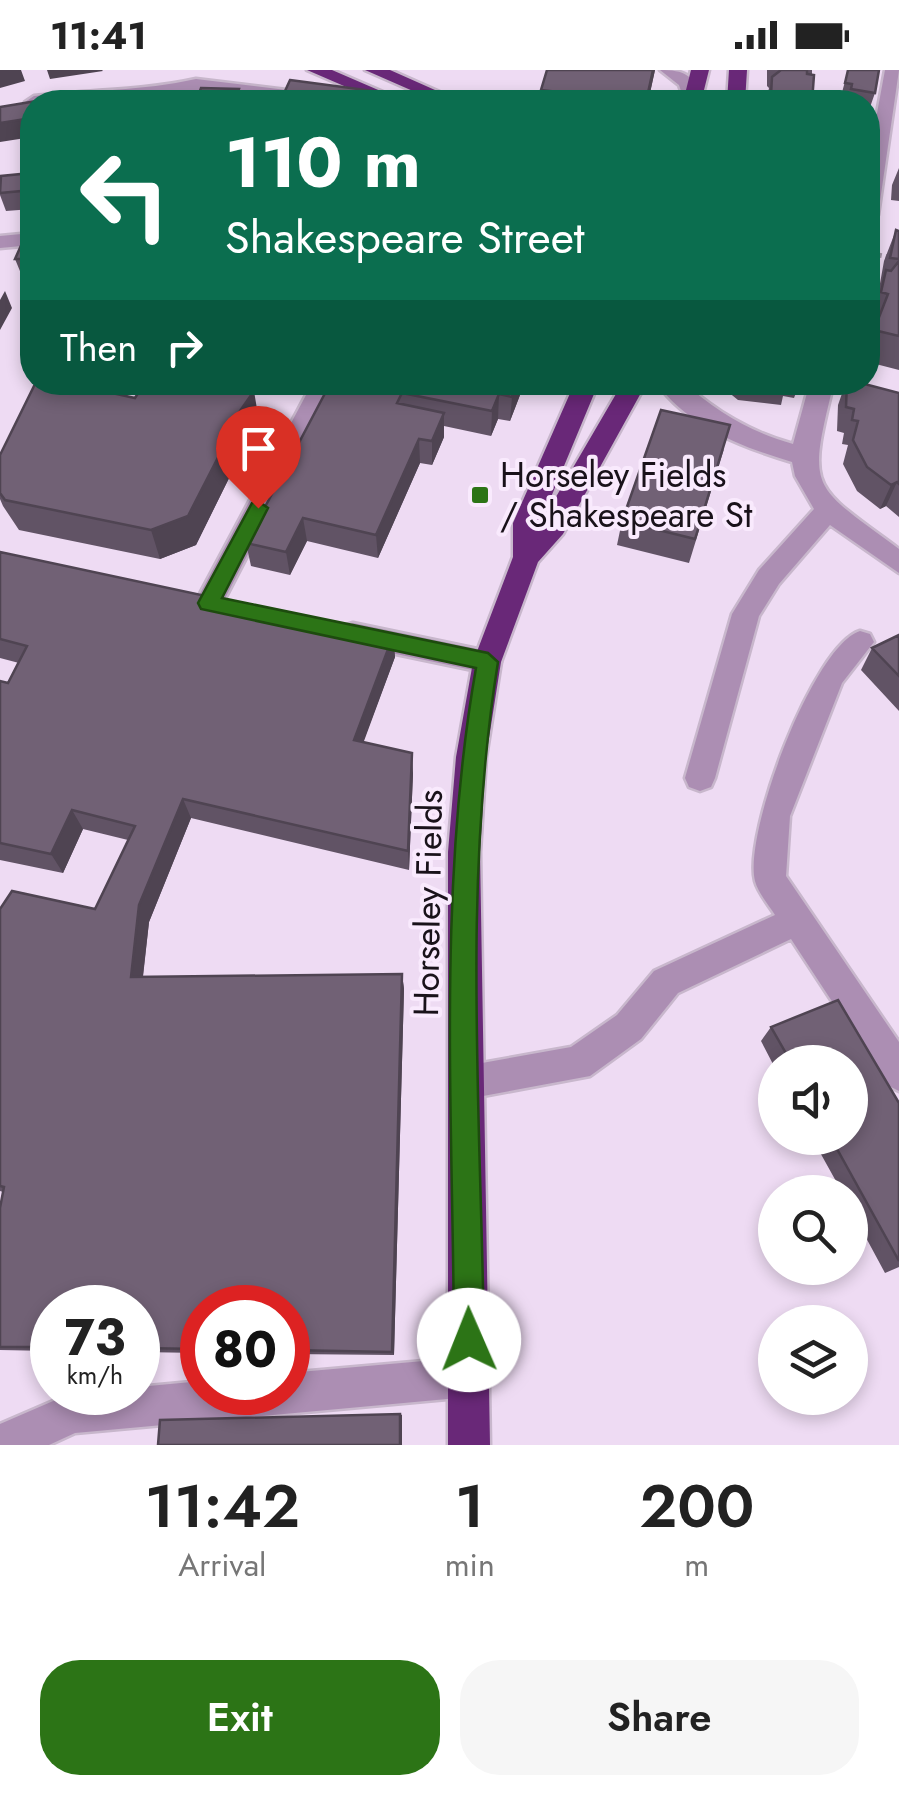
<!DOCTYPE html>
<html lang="en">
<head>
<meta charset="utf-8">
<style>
	:root { --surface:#fff; --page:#f6f6f6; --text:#222; --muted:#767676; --accent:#2c7416 }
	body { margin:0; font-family:Jost,sans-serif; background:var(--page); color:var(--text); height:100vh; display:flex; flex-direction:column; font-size:38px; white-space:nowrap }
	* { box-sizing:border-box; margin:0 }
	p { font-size:32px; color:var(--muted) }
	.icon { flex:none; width:55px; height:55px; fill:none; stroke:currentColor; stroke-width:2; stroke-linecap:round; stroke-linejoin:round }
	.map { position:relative; height:1375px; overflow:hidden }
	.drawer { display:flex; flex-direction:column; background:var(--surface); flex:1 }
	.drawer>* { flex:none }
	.top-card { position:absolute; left:20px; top:20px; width:860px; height:305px; border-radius:40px; box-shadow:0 5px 15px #0003; background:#0b6e4f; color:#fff; overflow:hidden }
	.tools { position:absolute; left:758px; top:975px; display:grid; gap:20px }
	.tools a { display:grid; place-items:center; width:110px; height:110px; border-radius:50%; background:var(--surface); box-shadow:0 5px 15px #0003; font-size:50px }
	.speed { position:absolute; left:30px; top:1215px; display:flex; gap:20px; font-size:50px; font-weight:700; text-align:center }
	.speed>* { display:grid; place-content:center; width:130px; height:130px; border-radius:50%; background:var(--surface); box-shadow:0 5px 15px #0003; line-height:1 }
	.speed small { font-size:25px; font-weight:400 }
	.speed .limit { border:15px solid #d22; background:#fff; color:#111 }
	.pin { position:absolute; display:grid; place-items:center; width:85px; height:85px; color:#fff; margin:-102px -42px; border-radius:50% 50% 50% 0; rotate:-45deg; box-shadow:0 0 10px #0007 }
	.pin .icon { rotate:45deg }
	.me { position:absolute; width:110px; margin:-55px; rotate:359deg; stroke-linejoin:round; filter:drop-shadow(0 0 8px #0008) }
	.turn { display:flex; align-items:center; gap:35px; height:210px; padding:0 40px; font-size:45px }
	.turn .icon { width:130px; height:130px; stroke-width:2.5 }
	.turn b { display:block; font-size:70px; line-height:85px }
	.then { display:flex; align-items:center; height:95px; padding:0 40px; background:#0003; gap:20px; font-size:38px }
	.eta { display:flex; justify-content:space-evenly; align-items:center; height:170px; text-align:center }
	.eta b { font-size:60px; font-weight:600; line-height:70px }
	.cta { display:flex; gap:20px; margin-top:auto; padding:20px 40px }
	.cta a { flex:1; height:115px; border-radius:40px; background:var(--accent); color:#fff; font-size:40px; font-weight:600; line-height:115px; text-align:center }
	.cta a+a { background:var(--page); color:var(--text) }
	.status { display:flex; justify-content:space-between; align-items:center; height:70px; padding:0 50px; background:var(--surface); direction:ltr }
	.status svg { height:28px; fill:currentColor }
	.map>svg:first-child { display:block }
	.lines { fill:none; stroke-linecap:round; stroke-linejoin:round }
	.minor-casing { stroke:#c8b7cc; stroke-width:5 }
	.highway-casing { stroke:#c8b7cc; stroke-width:5 }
	.path { stroke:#a394a6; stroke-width:5; stroke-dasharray:5 4; stroke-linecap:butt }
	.minor { fill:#ac8eb3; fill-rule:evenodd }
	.highway { fill:#692878; fill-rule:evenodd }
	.wall { fill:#615365 }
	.shaded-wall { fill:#4f4452 }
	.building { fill:#716175; stroke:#4f4452; stroke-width:2.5 }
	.route { fill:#2c7416; stroke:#1d4b0e; stroke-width:2.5 }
	.poi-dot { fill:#2c7416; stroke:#f9eafd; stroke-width:4 }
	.labels { text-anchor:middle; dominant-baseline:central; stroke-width:8; stroke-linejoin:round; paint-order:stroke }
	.poi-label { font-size:35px; fill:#19121a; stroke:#f9eafd; text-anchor:start }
	.street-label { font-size:35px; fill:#19121a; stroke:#f9eafd }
</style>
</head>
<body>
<div class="status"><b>11:41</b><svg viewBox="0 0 49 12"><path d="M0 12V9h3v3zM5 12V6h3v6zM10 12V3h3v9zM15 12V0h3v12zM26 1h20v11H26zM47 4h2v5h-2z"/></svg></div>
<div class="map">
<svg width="899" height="1375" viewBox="0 0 899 1375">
	<rect width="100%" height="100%" fill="#eedbf3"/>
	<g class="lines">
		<defs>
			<path id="minor" d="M660 0C685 0 693 5 702 28L700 32H680L683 27 679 15Z
				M885 0H899L878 145 868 151V92Z
				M196 9 335 26 344 32H293L196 21 154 32 121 28 32 32V37L25 32 34 26C90 20 142 21 196 9Z
				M32 163V175L0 178V166Z
				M313 312H337L219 540H199L195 533Z
				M656 312H683C717 342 750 362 793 374L810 312H834C807 422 810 413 899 479V503L830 455 779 514 759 546 715 708 711 717 700 721 689 717 685 708 732 544 759 500 814 439 795 406 792 392C742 377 688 357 656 312Z
				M353 553 487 581 497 584 501 592 497 600 487 603 353 575 343 572 339 564 343 556Z
				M860 561 870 564 874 572 842 613 790 746 786 806 899 972V1021L887 1015 791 869 678 923 641 969 590 1006 467 1029 454 1024 449 1011 454 998 571 977 617 945 654 901 775 845C769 835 758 823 755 811 743 764 813 576 860 561Z
				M469 1287 483 1293 489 1307 483 1321 469 1327 75 1363 49 1375H0V1354L74 1322H138V1317L202 1311V1322H288V1303Z"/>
			<path id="highway" d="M307 0H332L406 32H381Z
				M365 0H390L462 32H438Z
				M691 0H709L701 32H683Z
				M729 0H747L745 32H727Z
				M575 312H599L539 456 623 312H647L563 464 538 492 501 592 486 687 480 782 490 1375H448V782L456 687 473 592 513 487V453Z"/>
		</defs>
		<!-- minor casing -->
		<use href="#minor" class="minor-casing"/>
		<!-- highway casing -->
		<use href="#highway" class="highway-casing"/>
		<!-- path -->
		<path class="path" d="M868 183 899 189"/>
		<!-- minor -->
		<use href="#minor" class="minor"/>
		<!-- highway -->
		<use href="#highway" class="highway"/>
	</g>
	<!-- wall -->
	<path class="wall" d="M547 0H655L648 32H540L541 20Z
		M767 0H812V32H766L769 18 767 16Z
		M848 0 875 23 869 40H868V32H847L840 30Z
		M899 98V131L891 130 892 115Z
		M32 103V139L6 141 0 125 1 106Z
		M896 160 899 161V300L868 292V276L876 255 869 253 879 219 884 191Z
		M32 172V206H22L15 189Z
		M230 312 231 316 259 351 234 389 235 396 196 475 160 489 19 460 3 436 0 429V385L135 328 139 321 137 313Z
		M331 312H525L510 351 498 349 491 366 444 356V367L432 395 420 393 378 488 307 471 290 505 251 496 246 473Z
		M716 312H800L794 328 783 326 781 335 738 330Z
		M846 312 899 323V447L886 436 880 439 857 421 843 394 848 375 842 374 844 363 837 361 838 335Z
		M724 379 689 493 617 475 622 451Z
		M0 482 393 566 395 587 363 672 413 703 409 800 191 748 149 852 143 907 402 904 404 919 394 1285 288 1284V1238H202V1283L138 1282V1238H52V1281L0 1280V1138L3 1122 0 1121V839H95L128 770 83 759 63 803 0 790V611L8 613 19 593 0 588Z
		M899 565V641L861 600 872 578Z
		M838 930 899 1033V1197L885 1203 850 1138V1122H842L812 1068H850V992H775V998L761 971 771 957Z"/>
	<!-- shaded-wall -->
	<path class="shaded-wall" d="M0 0H21L25 11 0 18Z
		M47 0H102L103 1 50 9Z
		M653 0H655L648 32H646Z
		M239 19 241 32H235Z
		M32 48V67L0 72V53Z
		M5 221 12 238 0 260V230Z
		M517 312H525L510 351 512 327Z
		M254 321 259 351 234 389 235 396 196 475 160 489 151 460 223 365Z
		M499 324 498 349 491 366 492 341Z
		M444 343V367L432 395V371Z
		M419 369 420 393 378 488 376 465Z
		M897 412 886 436 880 439 891 415Z
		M303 448 307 471 290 505 286 482Z
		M393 566 395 587 357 690 354 670Z
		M412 683 413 703 409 800 408 781Z
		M183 729 191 748 149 852 141 922 131 907 139 835Z
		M72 740 83 759 63 803 51 784Z
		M402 904 404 919 394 1285 392 1282Z
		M400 1344 402 1345V1375H400Z"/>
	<!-- building -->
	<path class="building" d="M547 0H653L646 32 541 20Z
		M781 0H807V4L814 5 812 32H775L776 25H771L772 7Z
		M848 0H879L875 23 851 19 852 14 845 13Z
		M290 10 396 24 395 32H280Z
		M201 18 239 19 235 32H196Z
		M55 28 56 32H32V48L0 53V37Z
		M32 103V120L0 123 1 106Z
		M896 160 899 161V189L890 188Z
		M23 171 32 172V189H15Z
		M899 191V266L874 260 888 224 881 222 886 200 891 201Z
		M36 312H62L135 328 144 314 137 312H221L220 314 254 321 223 365 229 366 188 446 151 460 5 430 0 423V385Z
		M331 312H517L512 327 499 324 492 341 402 323 397 333 444 343 432 371 419 369 376 465 303 448 286 482 246 473Z
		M847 312H857L899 323V414L897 412 891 415 867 397 853 370 858 351 852 350 854 339 846 337Z
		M661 340 730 355 695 469 622 451Z
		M0 482 393 566 354 670 412 683 408 781 183 729 139 835 131 907 402 904 392 1282 288 1280V1238H202V1279L138 1278V1238H52V1277H0V1138L4 1117 0 1116V839L12 821 95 839 135 756 72 740 51 784 0 773V611L8 613 27 576 0 569Z
		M899 565V606L872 578Z
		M838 930 899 1033V1191L831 1068H850V992H791L771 957Z
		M400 1344V1375H158L160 1350Z"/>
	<!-- route -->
	<path class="route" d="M258 431 268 438 222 528 488 583 498 592C462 815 481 1044 484 1270L480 1280 469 1285 459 1280 454 1270C453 1047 437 818 476 598L201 539 198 533 252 433Z"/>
	<!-- markers -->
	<rect class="poi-dot" x="470" y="415" width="20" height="20" rx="5"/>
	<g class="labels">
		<!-- poi labels -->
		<g class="poi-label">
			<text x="500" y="405">Horseley Fields<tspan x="500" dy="40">/ Shakespeare St</tspan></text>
		</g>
		<!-- street labels -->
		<g class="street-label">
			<text transform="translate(428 833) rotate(-89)">Horseley Fields</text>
		</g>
	</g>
</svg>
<div class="tools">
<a><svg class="icon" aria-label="sound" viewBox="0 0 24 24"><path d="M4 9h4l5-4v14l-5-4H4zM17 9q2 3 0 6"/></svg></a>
<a><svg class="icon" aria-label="search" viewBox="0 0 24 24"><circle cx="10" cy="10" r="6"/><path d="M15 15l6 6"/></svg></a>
<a><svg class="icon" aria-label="layers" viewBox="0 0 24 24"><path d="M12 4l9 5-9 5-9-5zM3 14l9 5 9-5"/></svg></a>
</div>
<div class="speed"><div>73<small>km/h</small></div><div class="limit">80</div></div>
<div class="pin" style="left:258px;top:438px;background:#d93025"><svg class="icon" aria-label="arrive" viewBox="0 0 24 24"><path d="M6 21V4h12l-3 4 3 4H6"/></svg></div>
<svg class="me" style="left:469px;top:1270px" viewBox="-20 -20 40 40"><circle r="19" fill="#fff"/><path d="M0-13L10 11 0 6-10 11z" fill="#2c7416"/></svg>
<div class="top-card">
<div class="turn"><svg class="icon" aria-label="left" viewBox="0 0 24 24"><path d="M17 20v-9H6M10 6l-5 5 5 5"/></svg><div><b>110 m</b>Shakespeare Street</div></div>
<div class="then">Then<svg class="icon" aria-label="right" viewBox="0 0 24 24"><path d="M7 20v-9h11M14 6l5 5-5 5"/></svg></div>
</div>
</div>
<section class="drawer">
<div class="eta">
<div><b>11:42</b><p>Arrival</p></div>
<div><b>1</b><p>min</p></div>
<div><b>200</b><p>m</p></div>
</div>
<div class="cta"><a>Exit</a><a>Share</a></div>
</section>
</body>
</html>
